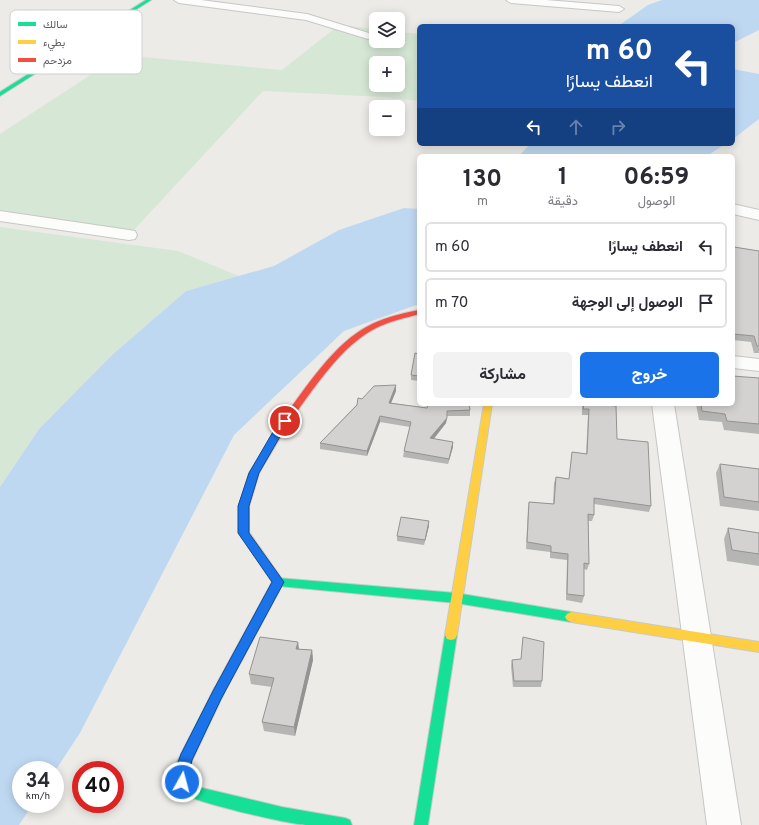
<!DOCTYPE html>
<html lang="ar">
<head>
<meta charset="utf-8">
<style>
	:root { --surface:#fff; --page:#f2f2f3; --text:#2b2b33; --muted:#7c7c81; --line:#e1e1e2; --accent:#1a73e8 }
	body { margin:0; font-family:Overpass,Vazirmatn,sans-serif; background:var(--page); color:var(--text); direction:rtl; height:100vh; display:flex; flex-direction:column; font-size:15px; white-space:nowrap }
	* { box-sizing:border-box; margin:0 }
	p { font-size:13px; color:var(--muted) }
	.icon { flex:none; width:22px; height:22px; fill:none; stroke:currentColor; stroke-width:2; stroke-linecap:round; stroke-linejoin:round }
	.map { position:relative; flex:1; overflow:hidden; direction:ltr }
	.panel { position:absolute; left:417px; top:154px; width:318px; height:252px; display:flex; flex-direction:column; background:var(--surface); border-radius:6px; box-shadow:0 2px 10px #0003; direction:rtl }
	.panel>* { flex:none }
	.hud { position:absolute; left:417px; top:24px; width:318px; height:122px; border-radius:6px; box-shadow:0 2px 10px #0003; direction:rtl; background:#1a4fa0; color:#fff; overflow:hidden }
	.tools { position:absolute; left:369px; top:12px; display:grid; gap:8px }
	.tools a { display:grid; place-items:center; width:36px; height:36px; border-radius:6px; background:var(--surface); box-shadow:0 2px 10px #0003; font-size:20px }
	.speed { position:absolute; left:12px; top:761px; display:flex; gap:8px; font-size:20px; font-weight:700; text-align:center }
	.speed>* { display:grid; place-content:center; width:52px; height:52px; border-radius:50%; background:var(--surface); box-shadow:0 2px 10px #0003; line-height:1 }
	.speed small { font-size:10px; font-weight:400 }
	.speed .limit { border:6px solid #d22; background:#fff; color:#111 }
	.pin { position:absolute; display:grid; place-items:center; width:34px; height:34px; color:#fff; margin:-17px; border:2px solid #fff; border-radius:50%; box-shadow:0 1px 4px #0007 }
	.me { position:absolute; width:44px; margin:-22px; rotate:7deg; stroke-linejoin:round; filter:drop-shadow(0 0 3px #0008) }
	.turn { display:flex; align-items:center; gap:14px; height:84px; padding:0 16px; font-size:18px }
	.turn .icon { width:52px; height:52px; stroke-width:2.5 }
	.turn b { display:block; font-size:28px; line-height:34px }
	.lanes { display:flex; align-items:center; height:38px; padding:0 16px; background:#0003; justify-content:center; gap:20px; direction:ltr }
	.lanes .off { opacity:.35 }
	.eta { display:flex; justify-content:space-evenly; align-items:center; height:68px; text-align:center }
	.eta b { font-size:24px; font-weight:700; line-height:28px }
	.action { display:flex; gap:8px; margin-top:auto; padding:8px 16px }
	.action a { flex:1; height:46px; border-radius:6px; background:var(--accent); color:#fff; font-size:16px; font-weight:700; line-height:46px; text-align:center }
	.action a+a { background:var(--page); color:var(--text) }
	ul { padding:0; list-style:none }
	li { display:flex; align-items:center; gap:12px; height:50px; margin:0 8px 6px; padding:0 8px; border:2px solid var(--line); border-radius:6px }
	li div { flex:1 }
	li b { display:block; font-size:15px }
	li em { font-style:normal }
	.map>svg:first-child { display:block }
	.green { fill:#d6e7d5; fill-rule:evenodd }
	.water { fill:#bfd8f2 }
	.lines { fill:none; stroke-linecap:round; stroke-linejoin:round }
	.street-casing { stroke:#c8c7c7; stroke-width:2 }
	.fast-casing { stroke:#c8c9c9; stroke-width:2 }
	.slow-casing { stroke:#c8c9c9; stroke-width:2 }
	.jam-casing { stroke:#c8c9c9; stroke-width:2 }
	.street { fill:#fcfcfb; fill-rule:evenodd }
	.fast { fill:#16e098; fill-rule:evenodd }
	.slow { fill:#ffcf43; fill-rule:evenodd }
	.jam { fill:#f24e42; fill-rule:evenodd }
	.wall { fill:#b5b5b3 }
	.shaded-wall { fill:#949392 }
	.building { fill:#d3d2d0; stroke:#949392 }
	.route { fill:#1a73e8; stroke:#114b97 }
	.key { fill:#fff; stroke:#cecfd0; stroke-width:1 }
	.key-label { font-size:11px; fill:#5d5f64 }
</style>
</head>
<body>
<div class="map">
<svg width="759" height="825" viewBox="0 0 759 825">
	<rect width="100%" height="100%" fill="#ecebe7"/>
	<!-- green -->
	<path class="green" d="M339 25 376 29V41H398V32L419 34V101L384 97 263 91 132 232 0 210V134L121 55 282 70ZM376 63H398V85H376Z
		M0 227 178 251 239 276 186 291 112 355 39 429 0 487Z"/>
	<!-- water -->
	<path class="water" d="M662 0H759V30L733 43V26H621V24L648 5Z
		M733 69 759 74V119L733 139Z
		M530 144H725L707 156H519Z
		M404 208 419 209V304L344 331 234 435 80 733 55 771V770H21V804H33L19 825H0V487L39 429 112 355 186 291 274 266 339 230Z"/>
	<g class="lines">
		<defs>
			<path id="street" d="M174 0H201L307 14 372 34 373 36 368 39 306 20 179 3Z
				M506 0H546L619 6 624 9 619 12 511 3Z
				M733 204 759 210V220L733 214Z
				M0 211 129 230 135 231 137 235 135 239 129 240 0 221Z
				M733 356 759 359V371L733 368Z
				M652 404H674L741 825H707Z"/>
			<path id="fast" d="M146 0H151L0 96V92Z
				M278 578 456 593 571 612 575 614 577 617 575 620 571 622 456 603 278 586 274 585 272 582 274 579Z
				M451 630 455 631 457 635 428 825H414L445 635 447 631Z
				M219 685 223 687 225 691 190 765C188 776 187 781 198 787L282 807 345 818 350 820 352 825C337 825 321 825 306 825 288 824 193 802 182 793 173 785 175 774 176 764L215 687Z"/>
			<path id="slow" d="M484 404H492L457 635 455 639 451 640 447 639 445 635Z
				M284 420 289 423 259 473 249 506V532L284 582 223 695 219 697 215 695 213 691 215 687 272 582 239 533V506L249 473 281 421Z
				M571 612 759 642V652L571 622 567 620 565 617 567 614Z"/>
			<path id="jam" d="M419 310V314C405 318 391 321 378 327 340 345 312 392 287 425H281L279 423 281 421C306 388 334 342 372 324 387 317 403 313 419 310Z"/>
		</defs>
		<!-- street casing -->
		<use href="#street" class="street-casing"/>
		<!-- fast casing -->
		<use href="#fast" class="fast-casing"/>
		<!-- slow casing -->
		<use href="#slow" class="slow-casing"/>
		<!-- jam casing -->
		<use href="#jam" class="jam-casing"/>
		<!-- street -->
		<use href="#street" class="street"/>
		<!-- fast -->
		<use href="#fast" class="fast"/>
		<!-- slow -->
		<use href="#slow" class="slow"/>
		<!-- jam -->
		<use href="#jam" class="jam"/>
	</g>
	<!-- wall -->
	<path class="wall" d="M733 245 734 247 759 251V353H754L751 342 733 340Z
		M419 354V381L411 380V375Z
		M759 378V434L724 430 722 422 699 420 696 404H733Z
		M396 391 391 403 427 408 470 410V416H447L446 423 434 439 453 442V447L448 464 403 457 404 451 410 427 380 422 367 456 320 449V443L362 399Z
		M582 404H605L617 439 651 506 649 512 594 504V515L592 521H588L589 564 587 570 584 569V596L582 603 566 600 567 560 550 558V552L526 549 528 508 529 502 553 504 554 483 556 477 569 479 571 459 572 452 586 454 588 415H582Z
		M720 464 759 469V511L720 506 716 473Z
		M429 526 424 545 397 541V536Z
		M728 528 759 533V566L727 561 724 539Z
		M523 637 542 681 541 687H513L511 666 512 660H521Z
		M298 642 299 649 312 650 313 660 295 736 264 731 262 722 272 687 251 684 249 674Z"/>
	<!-- shaded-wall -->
	<path class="shaded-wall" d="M396 385V391L389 408V403Z
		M380 416V422L367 456V451Z
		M447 418 446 423 430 443V438Z
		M453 442V447L448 464 449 459Z
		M429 521V526L424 545 425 540Z
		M298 642 299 652 296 649Z
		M312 650 313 660 295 736 294 727Z"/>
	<!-- building -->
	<path class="building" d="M733 245 734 247 759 251V346H757L754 336 733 334Z
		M415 353 419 354V376L411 375Z
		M733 376 759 378V424L727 421 725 414 702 411 701 404H733Z
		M396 385 389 403 427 408 428 404H469L470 410 447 411V418L430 438 453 442 449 459 404 451 411 422 380 416 367 451 320 443 357 405 358 398 362 399 374 386Z
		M584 404H605V405L616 406 617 439 648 442 651 506 594 498V515L588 514 589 564 584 563V596L567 594 568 554 551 552V546L527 542 529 502 554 504 556 477 569 479 572 452 587 454 589 409H583Z
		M720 464 759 469V502L724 497Z
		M401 517 429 521 425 540 397 536Z
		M728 528 759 533V554L732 550Z
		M260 637 298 642 296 649 312 650 294 727 262 722 274 678 249 674Z
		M523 637 544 642 542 681H514L512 660 521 659Z"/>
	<!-- route -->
	<path class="route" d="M281 418H288L289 421 259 473 249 506V533L284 582 221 699 192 760 187 787 182 789 177 787 174 774 181 754 213 691 272 582 238 533V506L249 473Z"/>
	<!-- legend -->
	<rect x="10" y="10" width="132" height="64" rx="6" class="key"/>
	<rect x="18" y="22" width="18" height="4" fill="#16e098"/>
	<rect x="18" y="40" width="18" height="4" fill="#ffcf43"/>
	<rect x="18" y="58" width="18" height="4" fill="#f24e42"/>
	<g class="key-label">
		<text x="43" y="28">سالك</text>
		<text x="43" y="46">بطيء</text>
		<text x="43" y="64">مزدحم</text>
	</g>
</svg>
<div class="tools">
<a><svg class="icon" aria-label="layers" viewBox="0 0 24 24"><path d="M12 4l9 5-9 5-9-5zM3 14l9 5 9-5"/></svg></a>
<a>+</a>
<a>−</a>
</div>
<div class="speed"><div>34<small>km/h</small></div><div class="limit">40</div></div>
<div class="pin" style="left:285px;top:421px;background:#d93025"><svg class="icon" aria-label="arrive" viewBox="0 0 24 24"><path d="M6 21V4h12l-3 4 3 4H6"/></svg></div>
<svg class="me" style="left:182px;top:782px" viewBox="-20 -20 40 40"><circle r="17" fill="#1a73e8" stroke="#fff" stroke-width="3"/><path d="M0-11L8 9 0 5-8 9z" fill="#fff"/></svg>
<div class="hud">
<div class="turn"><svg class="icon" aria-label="left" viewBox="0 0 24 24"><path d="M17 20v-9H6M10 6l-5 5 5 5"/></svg><div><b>60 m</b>انعطف يسارًا</div></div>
<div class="lanes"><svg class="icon" aria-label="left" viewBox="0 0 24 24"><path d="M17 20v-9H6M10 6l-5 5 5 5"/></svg><svg class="icon off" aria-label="ahead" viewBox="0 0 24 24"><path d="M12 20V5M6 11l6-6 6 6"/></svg><svg class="icon off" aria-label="right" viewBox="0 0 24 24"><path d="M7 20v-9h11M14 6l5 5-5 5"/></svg></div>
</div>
<section class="panel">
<div class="eta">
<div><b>06:59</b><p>الوصول</p></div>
<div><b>1</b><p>دقيقة</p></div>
<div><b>130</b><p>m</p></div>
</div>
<ul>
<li><svg class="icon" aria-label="left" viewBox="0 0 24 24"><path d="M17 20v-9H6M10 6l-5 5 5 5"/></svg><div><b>انعطف يسارًا</b></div><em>60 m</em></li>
<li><svg class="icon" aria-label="arrive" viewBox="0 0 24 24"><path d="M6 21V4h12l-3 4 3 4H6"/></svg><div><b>الوصول إلى الوجهة</b></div><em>70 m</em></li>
</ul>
<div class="action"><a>خروج</a><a>مشاركة</a></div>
</section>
</div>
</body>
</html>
